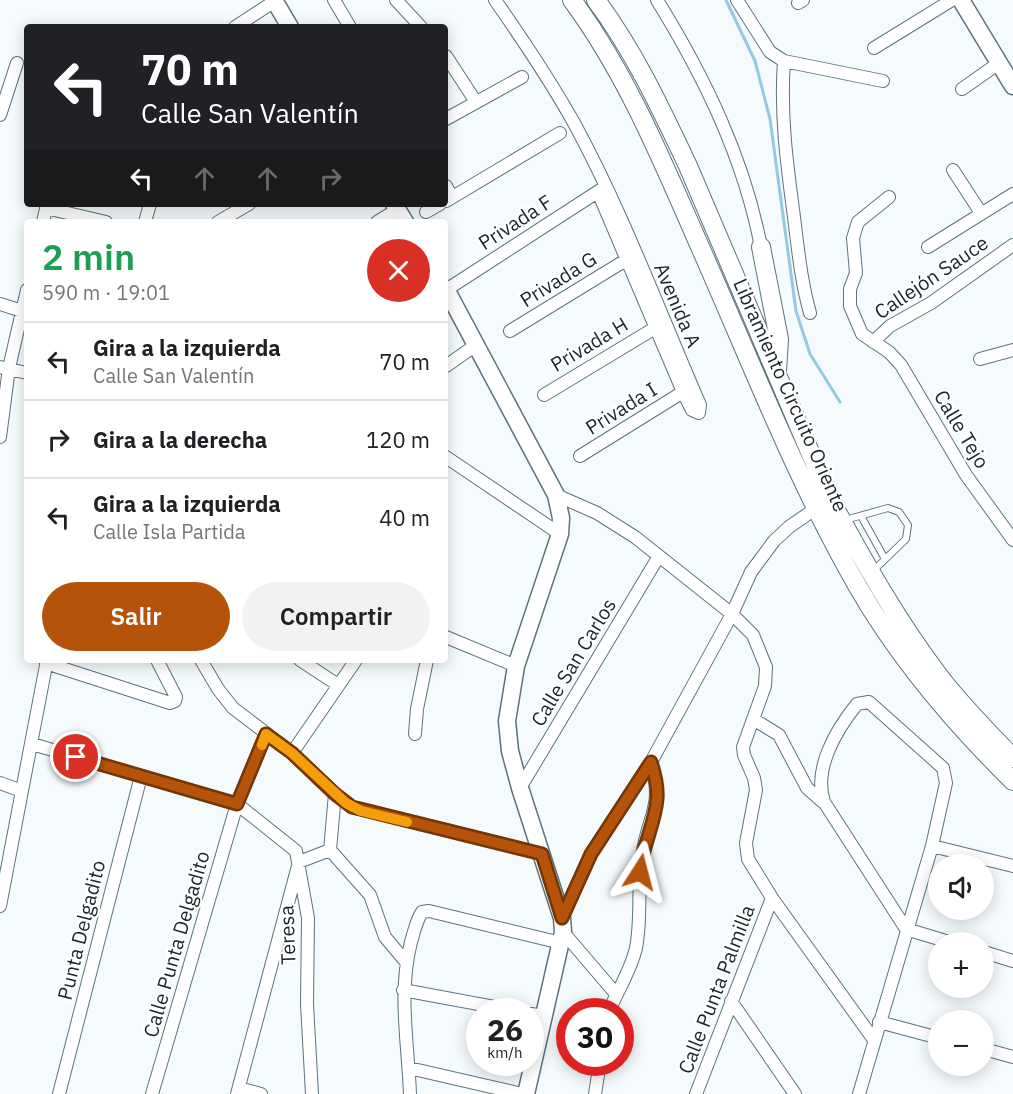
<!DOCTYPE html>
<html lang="es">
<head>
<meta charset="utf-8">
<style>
	:root { --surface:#fff; --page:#f2f2f2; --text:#202124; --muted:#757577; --line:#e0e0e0; --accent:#b45309 }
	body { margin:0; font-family:"IBM Plex Sans",sans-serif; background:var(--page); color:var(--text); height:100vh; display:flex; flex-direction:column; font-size:22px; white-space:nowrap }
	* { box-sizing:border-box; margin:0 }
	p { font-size:20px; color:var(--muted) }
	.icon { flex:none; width:33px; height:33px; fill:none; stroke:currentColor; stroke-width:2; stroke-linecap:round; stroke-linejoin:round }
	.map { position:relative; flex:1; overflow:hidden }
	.panel { position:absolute; left:24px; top:219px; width:424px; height:444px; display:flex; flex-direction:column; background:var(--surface); border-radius:6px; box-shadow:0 3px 15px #0003 }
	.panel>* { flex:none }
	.hud { position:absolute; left:24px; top:24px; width:424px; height:183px; border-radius:6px; box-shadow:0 3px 15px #0003; background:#202124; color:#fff; overflow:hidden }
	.buttons { position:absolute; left:928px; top:854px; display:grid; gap:12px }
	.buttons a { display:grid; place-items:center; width:66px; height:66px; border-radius:50%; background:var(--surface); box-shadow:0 3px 15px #0003; font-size:30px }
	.speed { position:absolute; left:466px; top:998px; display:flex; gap:12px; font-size:30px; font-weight:700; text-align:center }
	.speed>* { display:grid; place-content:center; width:78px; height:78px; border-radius:50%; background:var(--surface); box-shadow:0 3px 15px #0003; line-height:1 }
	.speed small { font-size:15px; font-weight:400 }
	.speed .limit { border:9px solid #d22; background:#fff; color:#111 }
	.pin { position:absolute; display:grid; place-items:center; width:51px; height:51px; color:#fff; margin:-26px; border:3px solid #fff; border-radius:50%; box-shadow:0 2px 6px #0007 }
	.me { position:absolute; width:66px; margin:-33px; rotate:9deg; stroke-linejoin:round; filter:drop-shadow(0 0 4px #0008) }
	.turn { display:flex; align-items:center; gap:21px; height:126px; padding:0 18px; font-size:27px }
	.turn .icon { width:78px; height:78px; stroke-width:2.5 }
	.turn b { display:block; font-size:42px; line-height:51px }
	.lanes { display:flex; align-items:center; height:57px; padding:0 18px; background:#0003; justify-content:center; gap:30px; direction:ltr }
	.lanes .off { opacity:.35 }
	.round { display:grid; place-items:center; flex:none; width:63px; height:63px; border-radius:32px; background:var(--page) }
	.headline { display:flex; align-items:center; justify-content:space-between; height:102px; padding:0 18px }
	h1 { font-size:36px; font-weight:600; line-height:45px; color:#1e9e55 }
	.primary-button { display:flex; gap:12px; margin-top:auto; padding:12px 18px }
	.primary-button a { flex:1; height:69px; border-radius:36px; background:var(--accent); color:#fff; font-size:24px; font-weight:600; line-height:69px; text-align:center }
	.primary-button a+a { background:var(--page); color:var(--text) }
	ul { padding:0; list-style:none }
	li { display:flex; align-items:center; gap:18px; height:78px; padding:0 18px; border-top:2px solid var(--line) }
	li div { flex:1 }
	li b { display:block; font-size:22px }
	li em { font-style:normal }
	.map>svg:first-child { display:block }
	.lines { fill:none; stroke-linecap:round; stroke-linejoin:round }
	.stream { stroke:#94c9e0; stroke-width:3 }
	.lane-casing { stroke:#5c737e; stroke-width:8 }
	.street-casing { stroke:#5c737e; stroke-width:14 }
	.secondary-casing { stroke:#5c737e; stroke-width:19 }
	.primary-casing { stroke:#5c737e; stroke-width:20 }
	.lane { stroke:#fff; stroke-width:6 }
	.street { stroke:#fff; stroke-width:12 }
	.secondary { stroke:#fff; stroke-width:16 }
	.primary { stroke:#fff; stroke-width:18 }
	.route-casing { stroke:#753606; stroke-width:15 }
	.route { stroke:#b45309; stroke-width:10 }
	.slow { stroke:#f59e0b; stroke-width:10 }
	.labels { text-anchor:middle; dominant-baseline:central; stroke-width:4.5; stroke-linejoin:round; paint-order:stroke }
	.street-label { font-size:20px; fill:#1b2529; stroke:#fff }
</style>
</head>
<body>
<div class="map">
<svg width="1013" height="1094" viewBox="0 0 1013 1094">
	<rect width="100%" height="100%" fill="#f5fafd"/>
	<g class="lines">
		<!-- stream -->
		<path class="stream" d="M726 0 755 61 770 119 796 311 810 354 840 402"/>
		<defs>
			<path id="lane" d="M861 516 885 559
				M845 520 888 508 899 512 908 525 906 539 874 570"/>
			<path id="street" d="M334 0 350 27
				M396 0 421 27
				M495 0C523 40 550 80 574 123 623 213 659 311 700 405L699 413 692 410 683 392 598 192
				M657 0C704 76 744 158 761 247
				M737 0 770 52 784 61C780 114 787 165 794 217 798 249 801 281 810 313
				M798 3 803 0
				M235 27 275 1
				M874 48 952 0
				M446 56 476 102
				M784 61 883 81
				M962 89 999 63
				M0 115 17 63
				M446 119 522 77
				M953 170 981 213
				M446 186 452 197
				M889 197 858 222 853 238 856 273 850 289V306L862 334 889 352 901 365 966 475 1013 540
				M446 201 560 133
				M46 208 106 222
				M426 212 440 204
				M43 222 47 204
				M145 222 150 204
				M218 222 249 204
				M377 222 398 209
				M928 247 1013 194
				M446 290 602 189
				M0 304 22 311
				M510 331 626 260
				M873 342 890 326 931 303 1013 245
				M980 359 1013 350
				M446 366 476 345
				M0 367 27 373
				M544 395 655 328
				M0 437 9 368 27 290
				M580 456 683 392
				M446 457 560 534
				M556 495 597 513 635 537 732 614 753 635 766 667 765 686 743 747 744 755 754 778 756 790 746 843 748 859 772 898 874 1040
				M446 637 516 666
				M201 660 218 689 233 708 292 753 335 794 352 807 542 854
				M300 660 338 685
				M46 663 170 703 175 701 176 697 157 660
				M753 719 779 735 807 788 823 802
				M415 734 417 709 427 660
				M32 744 237 804 296 851 308 918 307 1004 312 1094
				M292 753 356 660
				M0 783 22 791
				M520 788 659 556
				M932 846 1013 866
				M330 850 370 895 385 937 406 962
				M330 850 335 794
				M0 906 47 660
				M562 918 591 854 651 762 732 614 751 572 774 541 789 527 815 509
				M563 932 616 994
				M984 952 1013 961
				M403 990 516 1011
				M731 1001 795 1094
				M609 1011C618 990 631 970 636 948 642 917 637 886 642 856 648 814 664 808 651 762
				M531 1014 544 1016
				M879 1022 939 1038
				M984 1049 1013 1057
				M409 1068 522 1094
				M239 1088 261 1094
				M59 1094 141 776
				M152 1094 237 804 266 734
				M237 1094 299 862 330 850
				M410 1094C408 1042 398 993 411 942 414 932 416 921 422 912L429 911 561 943
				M595 1094 600 1062
				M696 1094 772 898
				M859 1094 932 846 946 783 943 768 869 702 857 704C836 730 813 769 824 802L906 929 949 942"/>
			<path id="secondary" d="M274 0 290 27
				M961 0 1013 86
				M394 204 405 222
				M446 289 556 495 561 518 560 534 516 666 507 721 510 751 520 788 562 918 563 932 526 1094"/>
			<path id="primary" d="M572 0C628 76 663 163 701 249 751 362 796 479 858 587 899 658 954 723 1013 781
				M596 0C634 51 661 109 688 166L830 499C863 560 897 621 939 676 961 705 988 732 1013 758
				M761 247 779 339 777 371"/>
		</defs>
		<!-- lane casing -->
		<use href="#lane" class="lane-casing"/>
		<!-- street casing -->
		<use href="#street" class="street-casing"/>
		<!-- secondary casing -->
		<use href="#secondary" class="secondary-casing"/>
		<!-- primary casing -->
		<use href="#primary" class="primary-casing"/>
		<!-- lane -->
		<use href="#lane" class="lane"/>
		<!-- street -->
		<use href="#street" class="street"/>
		<!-- secondary -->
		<use href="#secondary" class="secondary"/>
		<!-- primary -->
		<use href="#primary" class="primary"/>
	</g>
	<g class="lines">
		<defs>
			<path id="route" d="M76 757 237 804 266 734 292 753 335 794 352 807 542 854 562 918 591 854 651 762C655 774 658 786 657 799 655 824 642 847 640 872"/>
		</defs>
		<!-- route casing -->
		<use href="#route" class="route-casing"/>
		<!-- route -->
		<use href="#route" class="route"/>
		<!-- slow -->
		<path class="slow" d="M262 745 266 734 292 753 346 803 361 811 407 822"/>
	</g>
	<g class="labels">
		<!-- street labels -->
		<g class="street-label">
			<text transform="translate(515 222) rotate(-33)">Privada F</text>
			<text transform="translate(931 277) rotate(-34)">Callejón Sauce</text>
			<text transform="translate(558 279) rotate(-32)">Privada G</text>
			<text transform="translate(678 305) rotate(67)">Avenida A</text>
			<text transform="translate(589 344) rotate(-31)">Privada H</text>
			<text transform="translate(791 395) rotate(66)">Libramiento Circuito Oriente</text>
			<text transform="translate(621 408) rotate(-32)">Privada I</text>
			<text transform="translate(962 429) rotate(59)">Calle Tejo</text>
			<text transform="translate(573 662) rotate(-59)">Calle San Carlos</text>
			<text transform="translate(81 930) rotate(-76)">Punta Delgadito</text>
			<text transform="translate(287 935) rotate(-92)">Teresa</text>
			<text transform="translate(176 944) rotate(-74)">Calle Punta Delgadito</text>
			<text transform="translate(716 989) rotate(-69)">Calle Punta Palmilla</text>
		</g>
	</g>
</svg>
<div class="buttons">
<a><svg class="icon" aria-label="sound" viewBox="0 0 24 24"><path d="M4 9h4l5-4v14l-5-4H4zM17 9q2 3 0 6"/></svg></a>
<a>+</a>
<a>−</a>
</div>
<div class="speed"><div>26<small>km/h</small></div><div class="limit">30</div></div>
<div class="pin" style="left:76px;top:757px;background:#d93025"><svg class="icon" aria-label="arrive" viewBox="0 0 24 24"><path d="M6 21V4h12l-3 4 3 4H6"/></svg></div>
<svg class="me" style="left:640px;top:872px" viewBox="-20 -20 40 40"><path d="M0-17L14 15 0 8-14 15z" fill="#b45309" stroke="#fff" stroke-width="4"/></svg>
<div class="hud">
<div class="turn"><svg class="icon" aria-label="left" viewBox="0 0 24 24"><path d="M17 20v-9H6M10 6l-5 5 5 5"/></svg><div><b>70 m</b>Calle San Valentín</div></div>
<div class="lanes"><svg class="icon" aria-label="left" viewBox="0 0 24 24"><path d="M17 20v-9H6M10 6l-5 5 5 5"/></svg><svg class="icon off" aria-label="ahead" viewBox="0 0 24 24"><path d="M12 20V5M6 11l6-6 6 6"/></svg><svg class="icon off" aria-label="ahead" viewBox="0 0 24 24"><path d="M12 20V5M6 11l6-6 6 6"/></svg><svg class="icon off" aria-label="right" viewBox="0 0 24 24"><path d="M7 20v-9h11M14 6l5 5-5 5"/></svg></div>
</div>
<section class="panel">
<div class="headline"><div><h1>2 min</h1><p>590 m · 19:01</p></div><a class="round" style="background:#d93025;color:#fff"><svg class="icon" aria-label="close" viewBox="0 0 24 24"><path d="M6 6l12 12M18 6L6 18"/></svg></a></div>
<ul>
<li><svg class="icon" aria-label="left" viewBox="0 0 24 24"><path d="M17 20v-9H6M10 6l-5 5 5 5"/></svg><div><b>Gira a la izquierda</b><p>Calle San Valentín</p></div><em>70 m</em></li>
<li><svg class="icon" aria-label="right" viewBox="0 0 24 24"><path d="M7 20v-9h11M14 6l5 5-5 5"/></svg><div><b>Gira a la derecha</b></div><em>120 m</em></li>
<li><svg class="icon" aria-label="left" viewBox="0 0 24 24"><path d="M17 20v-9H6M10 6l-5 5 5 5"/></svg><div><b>Gira a la izquierda</b><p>Calle Isla Partida</p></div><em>40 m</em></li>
</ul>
<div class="primary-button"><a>Salir</a><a>Compartir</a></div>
</section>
</div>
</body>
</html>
